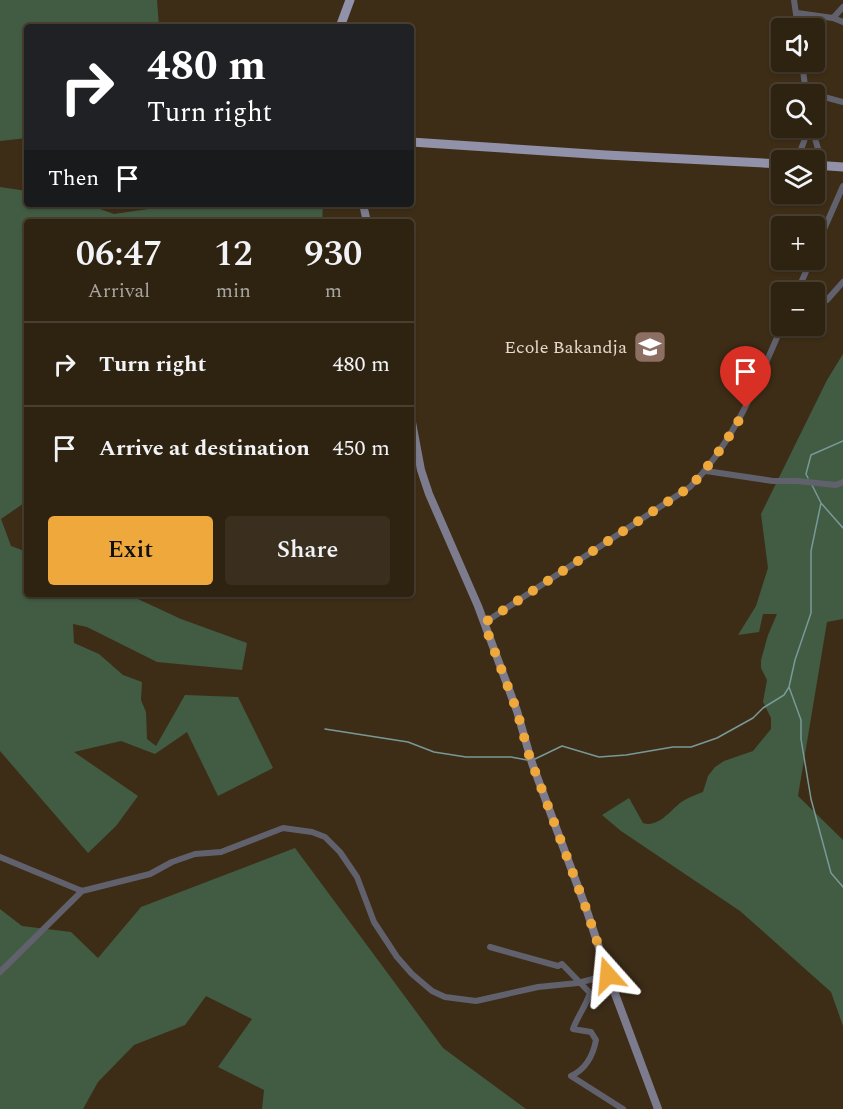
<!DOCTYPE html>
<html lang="en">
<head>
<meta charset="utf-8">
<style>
	:root { --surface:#2e2211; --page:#3a2f1f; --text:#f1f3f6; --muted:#a7a49f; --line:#493f31; --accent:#eea83c }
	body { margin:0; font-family:Spectral,serif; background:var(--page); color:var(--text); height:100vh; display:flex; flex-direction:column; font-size:22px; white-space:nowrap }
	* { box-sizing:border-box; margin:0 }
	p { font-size:20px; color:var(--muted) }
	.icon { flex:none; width:33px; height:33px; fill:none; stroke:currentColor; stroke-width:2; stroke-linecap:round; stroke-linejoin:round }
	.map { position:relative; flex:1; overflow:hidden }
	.side { position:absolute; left:24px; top:219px; width:390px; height:378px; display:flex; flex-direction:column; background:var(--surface); border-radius:6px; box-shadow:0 2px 4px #0004,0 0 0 2px var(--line) }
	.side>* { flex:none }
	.hud { position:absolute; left:24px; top:24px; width:390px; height:183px; border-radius:6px; box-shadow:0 2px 4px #0004,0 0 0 2px var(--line); background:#202124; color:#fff; overflow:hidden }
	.controls { position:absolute; left:771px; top:18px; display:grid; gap:12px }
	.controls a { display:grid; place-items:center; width:54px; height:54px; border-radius:6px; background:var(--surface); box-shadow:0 2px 4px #0004,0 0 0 2px var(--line); font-size:30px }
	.pin { position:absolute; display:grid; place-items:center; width:51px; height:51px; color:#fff; margin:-62px -26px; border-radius:50% 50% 50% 0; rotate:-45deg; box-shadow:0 0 6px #0007 }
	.pin .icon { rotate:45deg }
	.me { position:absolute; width:66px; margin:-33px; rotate:342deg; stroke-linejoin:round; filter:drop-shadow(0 0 4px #0008) }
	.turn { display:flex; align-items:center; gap:21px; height:126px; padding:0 24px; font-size:27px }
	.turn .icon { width:78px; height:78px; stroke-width:2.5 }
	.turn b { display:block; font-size:42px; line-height:51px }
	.then { display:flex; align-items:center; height:57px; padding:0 24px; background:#0003; gap:12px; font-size:22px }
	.eta { display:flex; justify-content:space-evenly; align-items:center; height:102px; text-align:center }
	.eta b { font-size:36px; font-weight:600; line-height:42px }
	.action { display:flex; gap:12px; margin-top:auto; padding:12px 24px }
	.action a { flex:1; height:69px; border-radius:6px; background:var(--accent); color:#111; font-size:24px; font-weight:600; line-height:69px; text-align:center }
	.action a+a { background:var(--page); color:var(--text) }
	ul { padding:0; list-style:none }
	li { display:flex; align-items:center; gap:18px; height:84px; padding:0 24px; border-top:2px solid var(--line) }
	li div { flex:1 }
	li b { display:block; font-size:22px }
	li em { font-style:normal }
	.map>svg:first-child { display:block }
	.green { fill:#415c42 }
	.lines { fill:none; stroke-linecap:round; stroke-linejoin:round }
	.stream { stroke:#789998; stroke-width:1.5 }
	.minor { stroke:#61616d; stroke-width:6 }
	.secondary { stroke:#7d7c8f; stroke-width:8 }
	.primary { stroke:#9191a9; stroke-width:9 }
	.route { stroke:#eea83c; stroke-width:10; stroke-dasharray:0 18 }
	.labels { text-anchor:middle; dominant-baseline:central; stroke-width:6; stroke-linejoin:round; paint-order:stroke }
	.poi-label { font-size:18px; fill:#e4d9cc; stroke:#3d2d17; text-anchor:end }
</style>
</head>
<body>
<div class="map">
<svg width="843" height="1109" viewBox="0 0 843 1109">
	<rect width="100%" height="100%" fill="#3d2d17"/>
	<!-- green -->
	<path class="green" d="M0 0H157L159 27H27V138L0 141Z
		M0 187 27 191V204H86L114 214 182 204H323L322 222H27V501L1 519 11 546 27 552V594H127L181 619 247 643 242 670 157 662 87 627 73 624 74 643 99 654 123 675 142 682 141 700 146 712 147 739 156 746 185 695 238 697 273 768 218 796 187 732 155 754 121 741 74 752 138 796 116 826 88 853 0 751Z
		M843 354V619L827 622 798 796 843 840V1026L831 992 740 911 621 831 602 815 629 798 643 823C658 828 670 811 680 803 687 798 695 795 703 792L708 776 715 767 724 761 753 751 771 729V718L763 702 767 680 761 668V660L768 635 777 614H763L759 632 738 635 756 606 768 568 761 514 827 380Z
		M295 848 443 1048 526 1109H262L264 1090 218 1067 252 1019 206 996 185 1025 134 1045 98 1082 83 1109H0V909L22 926 71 932 98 958 141 907Z"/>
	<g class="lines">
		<!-- stream -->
		<path class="stream" d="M808 478 806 474 811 455 843 441
			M812 485 821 503 843 528
			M789 687 801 720V739L811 799 831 873 843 887
			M325 729 408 742 434 752 466 757H511L527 760
			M535 759 562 746 599 757 626 755 673 747H691L717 738 753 718 763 708 784 695 789 687 795 660 811 613V551L821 503"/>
		<!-- minor -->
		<path class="minor" d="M794 0 798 28
			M797 13 833 18 843 22
			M833 18 843 7
			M802 62 806 94
			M806 92 843 102
			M812 128 823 166
			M797 160 809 128
			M814 252 843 186
			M797 292 811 260
			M814 303 827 300 843 282
			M706 471 773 481H797L836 485 843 482
			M484 623 690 487C735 441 757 383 782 326
			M0 857 82 891 150 874 172 862 195 854 221 852 283 828 312 832 325 837 340 852 357 877 374 922 397 957 412 974 432 991 445 997 476 1001 538 987 578 983 608 975
			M490 947 558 966 562 964 590 993C585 1008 578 1015 573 1029L591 1032 596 1040C593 1056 586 1069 571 1076L623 1109
			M0 972 82 891"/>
		<!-- secondary -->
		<path class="secondary" d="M363 204 367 222
			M411 417 421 470 429 494 478 606 517 711 532 763 587 911 608 975 658 1109"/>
		<!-- primary -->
		<path class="primary" d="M340 27 350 0
			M411 142 606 155 782 164
			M814 165 843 167"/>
	</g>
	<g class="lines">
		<!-- route -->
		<path class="route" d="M608 975 587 911 529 755 517 711 484 623 690 487C712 463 730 437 746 408"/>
	</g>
	<!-- icons -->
	<defs>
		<symbol id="school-square" viewBox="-11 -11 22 22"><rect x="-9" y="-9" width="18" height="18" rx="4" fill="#8d6e63" stroke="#3d2d17"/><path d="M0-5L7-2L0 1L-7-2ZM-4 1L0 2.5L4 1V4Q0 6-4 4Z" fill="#fff"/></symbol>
	</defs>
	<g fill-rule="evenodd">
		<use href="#school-square" x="631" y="328" width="38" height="38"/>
	</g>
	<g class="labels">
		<!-- poi labels -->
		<g class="poi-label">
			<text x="627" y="347">Ecole Bakandja</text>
		</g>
	</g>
</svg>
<div class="controls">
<a><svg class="icon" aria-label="sound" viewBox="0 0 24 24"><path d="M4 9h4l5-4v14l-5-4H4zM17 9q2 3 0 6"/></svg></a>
<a><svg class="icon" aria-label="search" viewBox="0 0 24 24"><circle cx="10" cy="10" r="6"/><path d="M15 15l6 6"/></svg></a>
<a><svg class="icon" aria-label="layers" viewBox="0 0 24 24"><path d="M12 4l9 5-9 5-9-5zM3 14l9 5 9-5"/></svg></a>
<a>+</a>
<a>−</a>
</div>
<div class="pin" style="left:746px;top:408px;background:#d93025"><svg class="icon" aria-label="arrive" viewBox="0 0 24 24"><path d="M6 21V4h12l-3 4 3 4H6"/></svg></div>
<svg class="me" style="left:608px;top:975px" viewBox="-20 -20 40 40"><path d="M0-17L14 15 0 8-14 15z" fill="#eea83c" stroke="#fff" stroke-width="4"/></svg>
<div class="hud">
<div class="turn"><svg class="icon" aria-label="right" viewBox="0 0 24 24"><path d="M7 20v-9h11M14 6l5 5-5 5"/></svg><div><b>480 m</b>Turn right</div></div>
<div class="then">Then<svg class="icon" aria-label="arrive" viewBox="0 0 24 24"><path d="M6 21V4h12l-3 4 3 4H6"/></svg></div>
</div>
<section class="side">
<div class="eta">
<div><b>06:47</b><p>Arrival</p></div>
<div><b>12</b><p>min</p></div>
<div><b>930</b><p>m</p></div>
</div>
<ul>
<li><svg class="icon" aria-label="right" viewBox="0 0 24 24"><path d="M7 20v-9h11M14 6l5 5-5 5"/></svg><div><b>Turn right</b></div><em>480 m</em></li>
<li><svg class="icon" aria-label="arrive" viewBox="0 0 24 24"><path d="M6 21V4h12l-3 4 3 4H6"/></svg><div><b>Arrive at destination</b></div><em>450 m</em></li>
</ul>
<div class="action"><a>Exit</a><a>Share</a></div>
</section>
</div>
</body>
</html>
